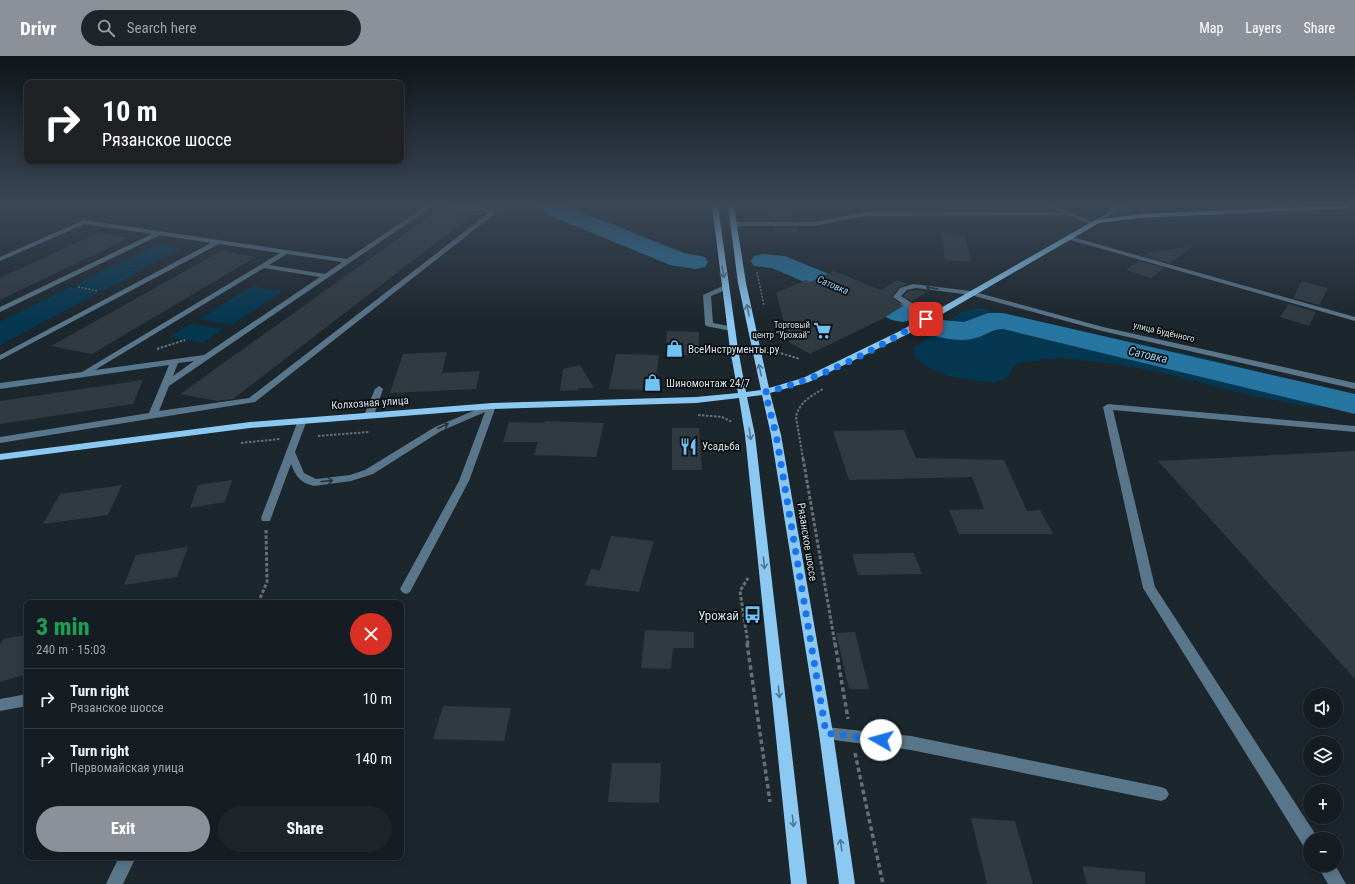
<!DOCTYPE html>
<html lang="en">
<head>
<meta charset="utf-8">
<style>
	:root { --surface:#151c22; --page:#1e252a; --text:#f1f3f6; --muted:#9da1a5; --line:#343a40; --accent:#8c9099 }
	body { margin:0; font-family:"Roboto Condensed",sans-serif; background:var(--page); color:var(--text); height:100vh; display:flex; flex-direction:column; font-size:15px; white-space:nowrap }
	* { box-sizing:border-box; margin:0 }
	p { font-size:13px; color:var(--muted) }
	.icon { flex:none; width:22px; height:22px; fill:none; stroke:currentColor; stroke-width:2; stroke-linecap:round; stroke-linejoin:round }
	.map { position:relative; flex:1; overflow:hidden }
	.details { position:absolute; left:24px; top:544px; width:380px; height:260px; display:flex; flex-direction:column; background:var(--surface); border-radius:8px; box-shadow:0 2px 10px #0003,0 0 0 1px var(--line) }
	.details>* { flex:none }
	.hud { position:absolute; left:24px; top:24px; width:380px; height:84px; border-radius:8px; box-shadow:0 2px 10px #0003,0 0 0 1px var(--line); background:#202124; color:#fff; overflow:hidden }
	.tools { position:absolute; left:1303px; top:632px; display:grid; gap:8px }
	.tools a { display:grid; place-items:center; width:40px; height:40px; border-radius:50%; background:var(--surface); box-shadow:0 2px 10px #0003,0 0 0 1px var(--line); font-size:20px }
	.pin { position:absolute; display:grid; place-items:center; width:34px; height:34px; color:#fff; margin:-17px; border-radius:8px; box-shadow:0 2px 6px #0006 }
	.me { position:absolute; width:44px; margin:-22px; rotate:277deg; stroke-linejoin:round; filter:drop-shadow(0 0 3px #0008) }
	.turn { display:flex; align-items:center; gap:14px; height:84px; padding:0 12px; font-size:18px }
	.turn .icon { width:52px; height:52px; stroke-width:2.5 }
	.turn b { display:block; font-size:28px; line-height:34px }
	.round { display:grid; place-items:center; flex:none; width:42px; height:42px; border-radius:21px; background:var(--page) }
	.overview { display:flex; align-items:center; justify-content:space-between; height:68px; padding:0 12px }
	h1 { font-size:24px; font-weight:800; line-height:30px; color:#1e9e55 }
	.primary-button { display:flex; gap:8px; margin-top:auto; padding:8px 12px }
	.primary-button a { flex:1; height:46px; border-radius:24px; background:var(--accent); color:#fff; font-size:16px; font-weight:800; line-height:46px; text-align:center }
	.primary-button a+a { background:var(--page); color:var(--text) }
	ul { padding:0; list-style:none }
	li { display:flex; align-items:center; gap:12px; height:60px; padding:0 12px; border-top:1px solid var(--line) }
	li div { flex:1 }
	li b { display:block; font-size:15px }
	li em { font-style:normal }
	header { display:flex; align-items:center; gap:24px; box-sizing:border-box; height:56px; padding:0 20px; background:var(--accent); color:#fff }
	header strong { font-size:19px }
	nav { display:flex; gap:22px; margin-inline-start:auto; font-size:14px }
	.search { width:280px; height:36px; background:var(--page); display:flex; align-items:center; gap:10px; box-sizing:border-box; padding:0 14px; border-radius:22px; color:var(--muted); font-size:15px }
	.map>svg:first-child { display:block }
	.green { fill:#053751 }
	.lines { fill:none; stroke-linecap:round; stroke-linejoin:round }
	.river { fill:#2776a1; fill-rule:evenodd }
	.building { fill:#2f3a41 }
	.path-far3 { stroke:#666f74; stroke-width:1.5; stroke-dasharray:2 1.5; stroke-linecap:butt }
	.path-far2 { stroke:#666f74; stroke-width:2; stroke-dasharray:2.5 1.5; stroke-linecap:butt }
	.path-far1 { stroke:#666f74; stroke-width:3; stroke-dasharray:3.5 2; stroke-linecap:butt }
	.path { stroke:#666f74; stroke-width:3.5; stroke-dasharray:4.5 3; stroke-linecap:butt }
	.minor { fill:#59768a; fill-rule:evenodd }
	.major { fill:#8bc9f2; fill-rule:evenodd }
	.oneway { stroke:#51758d }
	.oneway2 { stroke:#26333c }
	.route { stroke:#1a73e8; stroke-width:7; stroke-dasharray:0 12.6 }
	.labels { text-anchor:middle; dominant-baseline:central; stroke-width:3.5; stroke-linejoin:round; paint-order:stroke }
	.far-poi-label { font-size:9px; fill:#d8dfe3; stroke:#0a0f12; text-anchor:end }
	.far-street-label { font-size:9px; fill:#d8dfe3; stroke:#0a0f12 }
	.far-water-label { font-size:10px; font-style:italic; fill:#98d1f6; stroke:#0a0f12 }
	.poi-label { font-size:11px; fill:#d8dfe3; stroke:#0a0f12; text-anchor:start }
	.street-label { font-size:11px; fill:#d8dfe3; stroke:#0a0f12 }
	.water-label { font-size:12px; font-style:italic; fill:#98d1f6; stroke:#0a0f12 }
	.near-poi-label { font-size:13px; fill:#d8dfe3; stroke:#0a0f12; text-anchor:end }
</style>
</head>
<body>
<header>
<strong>Drivr</strong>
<div class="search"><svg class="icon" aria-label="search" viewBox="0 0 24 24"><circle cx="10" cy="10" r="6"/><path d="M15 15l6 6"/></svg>Search here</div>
<nav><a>Map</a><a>Layers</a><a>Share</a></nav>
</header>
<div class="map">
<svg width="1355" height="828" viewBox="0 0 1355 828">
	<rect width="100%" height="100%" fill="#1c262d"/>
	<!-- green -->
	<path class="green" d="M157 188 183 192 143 213 116 209Z
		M114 209 143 214 103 235 73 230Z
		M252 230 283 235 231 269 199 263Z
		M70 231 100 236 0 289V266Z
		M979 252 1218 305 1294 325 1320 336 1327 347 1324 351H1312L1253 340 1155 315 1108 307 1059 302 1017 307 1006 323 993 327 947 320 924 309 915 301 914 292 963 255Z
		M191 268 223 273 203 287 169 281Z"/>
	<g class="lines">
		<!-- river -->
		<path class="river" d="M536 150H566L684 197 705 201 708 206 705 211 696 213 670 209 539 155Z
			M763 198 785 200 912 252 916 258 912 264 902 266 892 264 772 212 754 210 751 205 754 200Z
			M988 257H1003L1355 338V358L1003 273C991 273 987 279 976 282 962 286 945 283 931 279L927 273 931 267 941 264 964 266Z"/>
	</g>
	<!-- building -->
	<path class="building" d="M441 152 475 157 233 343 217 345 180 338Z
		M770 157 794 158 795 164H772Z
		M774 172H797L799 176H775Z
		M941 176 965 179 971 206 945 204Z
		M97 177 129 182 0 244V222Z
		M1193 190 1170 207 1145 200 1151 196Z
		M221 195 256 201 92 298 51 290Z
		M1139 205 1164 212 1151 222 1126 214Z
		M834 215 881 234 898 224 909 228 899 231 892 241 903 250 884 262 810 298 790 287 776 237 806 224 810 226Z
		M1302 225 1328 232 1319 249 1293 242Z
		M916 234 928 235 912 245 903 240 908 235Z
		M1289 248 1316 256 1309 270 1280 261Z
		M667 275 699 276V299H665Z
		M447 296 442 317 480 315 476 333 390 337 403 298Z
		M616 298 659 299 654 334 609 333Z
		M580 309 594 332H578V334L560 335 563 313Z
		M143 324 133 348 0 368V345Z
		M545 365 604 367 596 401 534 399 538 386H503L509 366 544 367Z
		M672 372H699L702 414H672Z
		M904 374 916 402 1004 404 1027 455 1040 454 1053 478H959L949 454 984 453 972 421 849 424 833 375Z
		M1355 395V623L1158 405Z
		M232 424 225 446 190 452 198 429Z
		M122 429 108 459 43 468 60 438Z
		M611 480 654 485 639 536 585 529 591 513 600 514Z
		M188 491 177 521 124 529 136 499Z
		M914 497 922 518 858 519 852 498Z
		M645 574 694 576V592H673L671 613 641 612Z
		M855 576 869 633H849L836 577Z
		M27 579V618L0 626V589L3 583Z
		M443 650 511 652 504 685 433 683Z
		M612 707H661L659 747 608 746Z
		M971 762 1015 765 1033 828H987Z
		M1082 810 1145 816V828H1087Z"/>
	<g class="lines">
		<!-- path-far3 -->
		<path class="path-far3" d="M757 216 764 250
			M78 231 98 235"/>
		<!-- path-far2 -->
		<path class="path-far2" d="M772 290 777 296 800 303
			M157 293 185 284
			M698 359 722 361 732 366
			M318 380 369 376
			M241 387 280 383
			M803 403 796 360C800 346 811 340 823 333"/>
		<!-- path-far1 -->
		<path class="path-far1" d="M803 402 835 588
			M258 547 267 526 266 474
			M748 588 740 535 748 522"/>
		<!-- path -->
		<path class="path" d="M747 587 770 746
			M835 587 848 663
			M855 697 883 828"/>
		<!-- minor -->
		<path class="minor" d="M426 150H433L169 330 159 355 249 342 490 156 448 152 445 150H463L497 154V156L255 346 0 387V381L149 357 169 309 0 333V327L82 316 280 197 219 188 0 304V299L211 187 160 179 0 256V251L152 178 85 168 2 204 0 205V201L84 164 347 203ZM287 198 342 206 325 218 269 209ZM264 212 320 221 204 299 95 314ZM194 305 173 320 178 307Z
			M1047 150H1055L1095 167 1090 168 1068 159 866 160 813 170H733L730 168 733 166H813L866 156H1060Z
			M1118 150H1125L1099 166 1094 165Z
			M1069 180 1355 261V265L1067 183 1066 182Z
			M913 228 971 235 1103 271 1355 327V333L1102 275 971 239 916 232 907 234 901 240 920 252 929 261V265H926L893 241 900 232Z
			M725 229 729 231 728 233 711 240 713 267 734 271V275H731L706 270 705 268 703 239Z
			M379 330 383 333 374 359 372 361H366L364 359 375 333Z
			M492 347 496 350 469 425 410 536 406 538 402 536 400 533 459 425 485 356 441 375 373 418 351 425 314 430C301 427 296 421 291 408L271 462 270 465H262L261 462 299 362H305L307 364 295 396 304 417 316 423 350 419 365 414 435 371Z
			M1108 348 1355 370V376L1113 354 1155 531 1316 779 1317 783H1310V793L1304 791 1143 532 1103 351Z
			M27 638V650L0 655V643Z
			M826 671 911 680 1161 731 1166 733 1169 738 1166 743 1161 745 911 694 826 683 821 682 819 677 821 672Z
			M119 801H136L123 828H106Z
			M1317 809H1335L1346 828H1328Z"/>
		<!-- major -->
		<path class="major" d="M712 150H718L738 293 746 336 761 334 738 227 728 150H734L746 227 769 332 803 322 902 274 1095 164 1140 158 1314 150H1351L1348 152 1140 162 1099 167 908 278 809 326 770 337 781 379 833 677 855 828H839L819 677 771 379 762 339 747 341 755 379 807 828H791L745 379 739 342 696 347 492 353 250 372 0 404V398L250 366 492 347 696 341 738 337 730 293Z"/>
	</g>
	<!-- one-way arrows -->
	<defs><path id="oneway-shaft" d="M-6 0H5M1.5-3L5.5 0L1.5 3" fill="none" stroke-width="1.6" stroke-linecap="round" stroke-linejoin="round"/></defs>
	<g class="oneway">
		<use href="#oneway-shaft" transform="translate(723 216) rotate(82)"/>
		<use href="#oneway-shaft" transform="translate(748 254) rotate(-101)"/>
		<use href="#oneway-shaft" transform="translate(760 314) rotate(-103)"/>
		<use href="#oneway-shaft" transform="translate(750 378) rotate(81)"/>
		<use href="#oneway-shaft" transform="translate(764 507) rotate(84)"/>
		<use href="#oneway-shaft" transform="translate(779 636) rotate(84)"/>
		<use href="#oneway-shaft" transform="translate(793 765) rotate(84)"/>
		<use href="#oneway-shaft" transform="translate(841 789) rotate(-98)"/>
	</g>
	<g class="oneway2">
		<use href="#oneway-shaft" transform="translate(932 232) rotate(-171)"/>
		<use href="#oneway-shaft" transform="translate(443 370) rotate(-25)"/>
		<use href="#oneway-shaft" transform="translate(327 425) rotate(-6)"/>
	</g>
	<!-- sky -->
	<linearGradient id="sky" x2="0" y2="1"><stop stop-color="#0f1519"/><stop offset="0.56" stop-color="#3a4757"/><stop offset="1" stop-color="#3a4757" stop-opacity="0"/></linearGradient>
	<rect width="1355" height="266" fill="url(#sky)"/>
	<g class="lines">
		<!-- route -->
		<path class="route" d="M881 684 826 677 776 378 765 336C822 323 876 293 926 263"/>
	</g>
	<!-- icons -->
	<defs>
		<symbol id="supermarket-bare" viewBox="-9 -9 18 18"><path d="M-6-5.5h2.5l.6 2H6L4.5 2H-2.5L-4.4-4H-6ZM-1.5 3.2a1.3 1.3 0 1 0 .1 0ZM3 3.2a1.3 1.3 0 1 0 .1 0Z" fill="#70c1f4" stroke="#0a0f12" stroke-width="2.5" paint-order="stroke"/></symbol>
		<symbol id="shop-bare" viewBox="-9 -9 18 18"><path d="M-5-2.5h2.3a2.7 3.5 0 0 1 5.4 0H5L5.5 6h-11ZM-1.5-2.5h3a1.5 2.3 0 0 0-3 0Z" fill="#70c1f4" stroke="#0a0f12" stroke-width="2.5" paint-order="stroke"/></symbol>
		<symbol id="restaurant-bare" viewBox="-9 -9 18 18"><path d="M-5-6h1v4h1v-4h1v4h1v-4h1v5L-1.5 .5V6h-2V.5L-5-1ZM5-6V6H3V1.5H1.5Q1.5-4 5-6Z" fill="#70c1f4" stroke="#0a0f12" stroke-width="2.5" paint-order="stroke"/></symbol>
		<symbol id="bus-bare" viewBox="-9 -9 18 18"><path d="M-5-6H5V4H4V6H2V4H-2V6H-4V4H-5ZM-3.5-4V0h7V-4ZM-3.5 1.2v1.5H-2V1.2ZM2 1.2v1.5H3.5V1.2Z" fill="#70c1f4" stroke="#0a0f12" stroke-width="2.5" paint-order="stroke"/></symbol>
	</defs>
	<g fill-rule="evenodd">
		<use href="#supermarket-bare" x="810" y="262" width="25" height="25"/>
		<use href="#shop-bare" x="662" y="280" width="25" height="25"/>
		<use href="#shop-bare" x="640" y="314" width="25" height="25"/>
		<use href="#restaurant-bare" x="676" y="378" width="25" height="25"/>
		<use href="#bus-bare" x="740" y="546" width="25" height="25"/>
	</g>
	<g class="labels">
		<!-- far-poi labels -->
		<g class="far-poi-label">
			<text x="810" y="269">Торговый<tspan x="810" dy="10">центр "Урожай"</tspan></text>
		</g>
		<!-- far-street labels -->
		<g class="far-street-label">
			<text transform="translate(1164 276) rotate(13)">улица Будённого</text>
		</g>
		<!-- far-water labels -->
		<g class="far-water-label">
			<text transform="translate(833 229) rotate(23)">Сатовка</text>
		</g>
		<!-- poi labels -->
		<g class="poi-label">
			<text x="688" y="293">ВсеИнструменты.ру</text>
			<text x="666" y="327">Шиномонтаж 24/7</text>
			<text x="702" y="390">Усадьба</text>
		</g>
		<!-- street labels -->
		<g class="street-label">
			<text transform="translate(370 347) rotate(-4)">Колхозная улица</text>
			<text transform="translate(807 486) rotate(81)">Рязанское шоссе</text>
		</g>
		<!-- water labels -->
		<g class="water-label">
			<text transform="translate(1148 299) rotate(13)">Сатовка</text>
		</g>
		<!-- near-poi labels -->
		<g class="near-poi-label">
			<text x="739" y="559">Урожай</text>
		</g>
	</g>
</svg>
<div class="tools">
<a><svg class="icon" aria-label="sound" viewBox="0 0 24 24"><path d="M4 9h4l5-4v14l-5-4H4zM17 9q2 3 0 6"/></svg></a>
<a><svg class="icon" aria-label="layers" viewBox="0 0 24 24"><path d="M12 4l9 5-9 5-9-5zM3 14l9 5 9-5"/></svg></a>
<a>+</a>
<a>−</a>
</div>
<div class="pin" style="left:926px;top:263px;background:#d93025"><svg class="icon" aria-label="arrive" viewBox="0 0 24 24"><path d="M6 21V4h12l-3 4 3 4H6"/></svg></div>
<svg class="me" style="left:881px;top:684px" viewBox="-20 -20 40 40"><circle r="19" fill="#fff"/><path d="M0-13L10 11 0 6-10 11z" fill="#1a73e8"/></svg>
<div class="hud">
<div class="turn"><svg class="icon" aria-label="right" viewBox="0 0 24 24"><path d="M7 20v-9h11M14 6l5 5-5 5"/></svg><div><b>10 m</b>Рязанское шоссе</div></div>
</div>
<section class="details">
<div class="overview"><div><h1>3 min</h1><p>240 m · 15:03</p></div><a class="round" style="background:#d93025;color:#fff"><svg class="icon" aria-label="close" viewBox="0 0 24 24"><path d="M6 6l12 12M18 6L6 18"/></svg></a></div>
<ul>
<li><svg class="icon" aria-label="right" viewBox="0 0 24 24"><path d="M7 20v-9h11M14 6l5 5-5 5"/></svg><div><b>Turn right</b><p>Рязанское шоссе</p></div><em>10 m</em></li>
<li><svg class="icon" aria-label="right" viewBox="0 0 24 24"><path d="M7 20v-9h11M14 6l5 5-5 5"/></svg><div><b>Turn right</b><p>Первомайская улица</p></div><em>140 m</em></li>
</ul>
<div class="primary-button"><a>Exit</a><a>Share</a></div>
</section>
</div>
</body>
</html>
